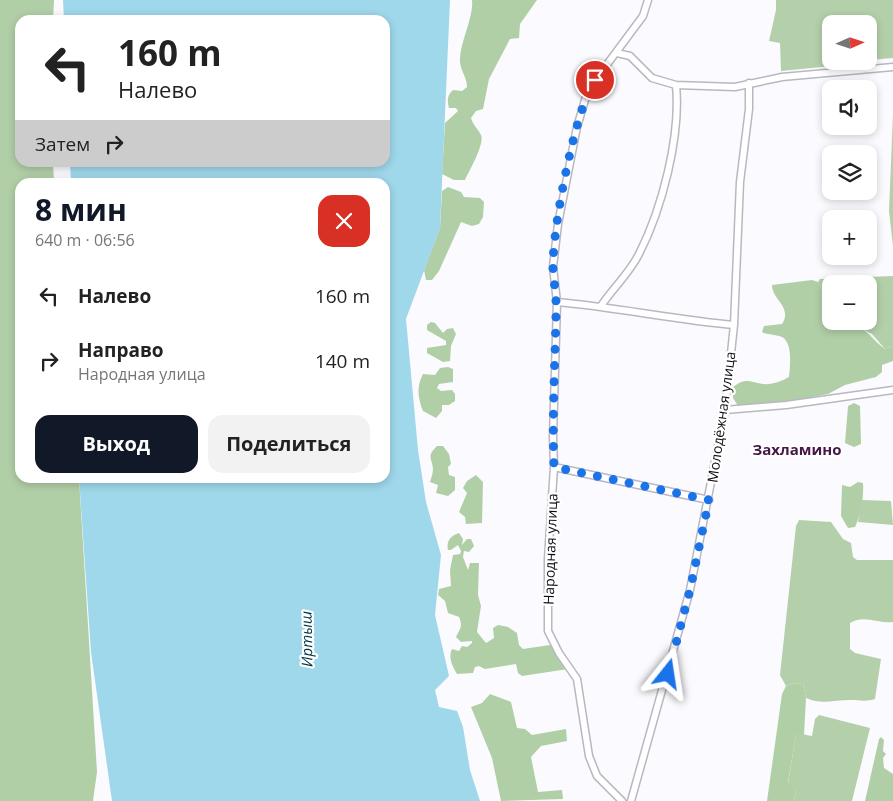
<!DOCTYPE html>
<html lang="ru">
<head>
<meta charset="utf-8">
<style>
	:root { --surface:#fff; --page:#f2f2f2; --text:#222; --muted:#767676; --accent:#111827 }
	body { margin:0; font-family:"Open Sans",sans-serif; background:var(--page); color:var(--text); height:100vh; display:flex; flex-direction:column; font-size:19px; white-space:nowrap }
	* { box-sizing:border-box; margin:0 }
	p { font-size:16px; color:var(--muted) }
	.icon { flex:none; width:28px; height:28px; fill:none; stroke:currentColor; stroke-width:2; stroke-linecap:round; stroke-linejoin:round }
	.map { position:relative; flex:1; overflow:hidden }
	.details { position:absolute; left:15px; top:178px; width:375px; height:305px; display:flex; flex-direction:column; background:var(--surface); border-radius:15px; box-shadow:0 2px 8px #0003 }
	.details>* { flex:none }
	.top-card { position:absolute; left:15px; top:15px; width:375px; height:152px; border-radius:15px; box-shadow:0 2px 8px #0003; background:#fff; color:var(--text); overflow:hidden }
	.needle { width:32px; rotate:87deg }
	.controls { position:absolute; left:822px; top:15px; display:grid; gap:10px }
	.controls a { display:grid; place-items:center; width:55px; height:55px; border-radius:10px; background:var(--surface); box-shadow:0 2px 8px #0003; font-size:25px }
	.pin { position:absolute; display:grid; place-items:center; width:42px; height:42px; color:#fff; margin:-21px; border:2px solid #fff; border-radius:50%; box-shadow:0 1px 5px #0007 }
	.me { position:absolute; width:55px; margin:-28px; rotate:15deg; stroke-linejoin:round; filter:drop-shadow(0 0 4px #0008) }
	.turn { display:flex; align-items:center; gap:18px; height:105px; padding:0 20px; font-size:22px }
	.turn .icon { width:65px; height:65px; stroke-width:2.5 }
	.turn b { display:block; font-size:35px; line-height:42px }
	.then { display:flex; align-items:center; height:48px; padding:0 20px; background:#0003; gap:10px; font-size:19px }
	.round { display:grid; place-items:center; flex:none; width:52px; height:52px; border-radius:15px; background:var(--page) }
	.summary { display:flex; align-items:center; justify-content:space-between; height:85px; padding:0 20px }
	h1 { font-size:30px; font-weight:700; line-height:38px; color:var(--accent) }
	.button { display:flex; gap:10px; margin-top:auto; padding:10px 20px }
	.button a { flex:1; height:58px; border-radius:15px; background:var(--accent); color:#fff; font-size:20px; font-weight:700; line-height:58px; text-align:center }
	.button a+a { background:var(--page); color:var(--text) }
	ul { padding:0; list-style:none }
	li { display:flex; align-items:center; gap:15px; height:65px; padding:0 20px }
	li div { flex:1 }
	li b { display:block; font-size:19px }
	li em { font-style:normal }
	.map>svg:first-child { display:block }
	.green { fill:#b4d0aa }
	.forest { fill:#b1cfa7 }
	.water { fill:#9fd7eb }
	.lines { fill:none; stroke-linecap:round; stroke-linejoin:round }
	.minor-casing { stroke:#bab7c2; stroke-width:9 }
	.minor { stroke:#fff; stroke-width:6 }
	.route { stroke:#1a73e8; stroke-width:9; stroke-dasharray:0 16.2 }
	.labels { text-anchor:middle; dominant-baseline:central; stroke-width:4.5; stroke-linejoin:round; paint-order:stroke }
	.street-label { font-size:14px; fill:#0f0e12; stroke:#fff }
	.neighbourhood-label { font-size:15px; font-weight:bold; fill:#451647; stroke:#fff }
	.water-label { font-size:15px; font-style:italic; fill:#013544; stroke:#fff }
</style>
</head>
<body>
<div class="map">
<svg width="893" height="801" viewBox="0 0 893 801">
	<rect width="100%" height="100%" fill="#fbfafe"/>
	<!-- green -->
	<path class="green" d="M776 0H893V58L869 60V24H831V61H860L853 64 781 71 780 43 769 41 776 10Z
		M893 114V246L889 211Z
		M893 276V346L885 349 872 334 856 326 843 324V321H869V284H831V298L825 295 818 282 820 279Z
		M862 500 891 501 893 525 858 522Z
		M799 520 831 522 843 539 851 543 853 557 857 560H893V622C877 624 865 614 850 623V649L855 653 881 659 875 699C867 702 859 700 850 700 834 700 821 705 806 698L803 684 795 683 786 686 780 675 796 526Z
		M819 715 870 728 852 801H794L796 789 788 784 796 733 812 736 815 719Z"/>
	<!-- forest -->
	<path class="forest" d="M0 0H54L53 20H20V162L53 163 54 182H20V478H79L97 772 93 801H0Z
		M472 0H537L520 24 519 38 510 39 489 79 483 109 476 111 471 118C473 125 478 129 481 135 485 144 469 171 465 180H454L442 174 445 123 458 111 456 108H449C447 101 447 95 453 90L462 91 467 87C467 76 459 70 460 58 461 40 474 16 472 0Z
		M448 187 461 192 464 197 480 198 484 202 483 217 479 224 472 226 461 222 439 271 432 280H426L424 270 440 228 442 191Z
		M812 280 818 282 825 295 831 298V321H843L844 324C871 328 867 336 885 349L893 346V361L882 365V372L876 377 845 385 828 394 786 402 738 406 733 398V387C746 377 749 382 763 384 772 385 782 381 789 377 790 366 793 343 782 337 775 334 767 335 762 332L764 326 782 324C793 307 772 300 772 285Z
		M431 322 435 323 443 333 447 329 453 328 456 334 451 346 450 361 443 362 427 353V348L446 345V341L427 330V325Z
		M448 367 453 369V382L439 384 437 388 441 391 452 390 455 394V401L449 405H442V411L436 418 423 411C418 399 416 387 423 374L435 375 440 368Z
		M854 403 860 406 861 444 854 447 845 443 848 406Z
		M437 446H443L449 454 451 464 448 467 449 475 455 477V490L448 496 436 493 438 485 430 482C431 478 433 474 433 469 432 457 426 457 437 446Z
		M476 475 483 482 482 523 466 524 465 517 459 512 467 493 463 488 467 481Z
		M858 482 863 483C864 496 861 515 855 527L848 528 841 516 842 485 850 487Z
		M459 533 463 539 462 545 467 539H471L474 546 469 552 464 551 463 557 468 570 470 563H479L478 595 481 606 477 632 486 643 494 638 493 628 498 625 508 627 517 633 519 645 523 649 550 645 568 669 522 676 518 673 516 664 485 669 479 666 475 667 473 673 457 674C452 666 448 657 452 649L459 651 462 646 467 647 472 643V641L461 642 456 637C460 628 463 627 459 617L448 613 445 601 438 595 439 589 451 586 450 570 453 555 460 554 461 551 458 545 451 550H448C446 540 451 536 459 533Z
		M795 683 803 684 806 698 804 735 796 734 788 783 796 789 794 801H767L782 694 786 686Z
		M490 694 511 702 517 728 525 729 532 735 566 729 567 741 541 746 531 757 538 792 562 790 563 799 501 801 492 758 471 707 482 703Z
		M881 737 884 740 883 751 886 754 883 758 884 768 893 774V801H865L879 739Z"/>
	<!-- water -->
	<path class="water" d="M63 0H450L440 228 406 319 418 450 426 502 441 555 435 615 449 676 435 690 439 707 457 711 463 727 470 770 480 801H112L91 652 79 478H385V182H71L70 163 385 162V20H64Z"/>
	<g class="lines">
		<defs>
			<path id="minor" d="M617 53 630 56 652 78 676 85 735 87 782 77 893 67
				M557 302C616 307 675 320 734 325
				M601 306C613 288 629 274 639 254 662 209 681 136 676 85
				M725 410 786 405 893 390
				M554 467 709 500
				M622 801 597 776 589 756 577 679 559 653 548 631V559L554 467 553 437 557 302 553 267 558 224 577 127 588 90 643 16 648 0
				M631 801 690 590 725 410 734 325 740 182 749 109V83"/>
		</defs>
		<!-- minor casing -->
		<use href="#minor" class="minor-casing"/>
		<!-- minor -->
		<use href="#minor" class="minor"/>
	</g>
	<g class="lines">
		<!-- route -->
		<path class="route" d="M595 80C575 109 552 231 553 268 554 284 557 299 556 314 555 365 552 416 554 467L709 500 690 590 668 674"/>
	</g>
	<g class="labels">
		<!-- street labels -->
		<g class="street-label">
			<text transform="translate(721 417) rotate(-82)">Молодёжная улица</text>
			<text transform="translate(550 549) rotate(-88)">Народная улица</text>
		</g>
		<!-- neighbourhood labels -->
		<g class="neighbourhood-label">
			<text x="797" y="449">Захламино</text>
		</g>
		<!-- water labels -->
		<g class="water-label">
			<text transform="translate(306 639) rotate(-91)">Иртыш</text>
		</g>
	</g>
</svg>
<div class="controls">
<a><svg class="needle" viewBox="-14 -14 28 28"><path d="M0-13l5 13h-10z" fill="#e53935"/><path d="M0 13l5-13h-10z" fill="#767676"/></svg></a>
<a><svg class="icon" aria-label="sound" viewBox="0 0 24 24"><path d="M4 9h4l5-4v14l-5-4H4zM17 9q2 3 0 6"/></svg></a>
<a><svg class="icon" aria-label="layers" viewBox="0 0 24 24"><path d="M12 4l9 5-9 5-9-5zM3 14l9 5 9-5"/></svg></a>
<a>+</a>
<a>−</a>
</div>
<div class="pin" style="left:595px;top:80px;background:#d93025"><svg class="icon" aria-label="arrive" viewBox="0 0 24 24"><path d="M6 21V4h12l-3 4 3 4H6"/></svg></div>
<svg class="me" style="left:668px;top:674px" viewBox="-20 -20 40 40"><path d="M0-17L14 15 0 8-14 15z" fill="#1a73e8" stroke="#fff" stroke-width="4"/></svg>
<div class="top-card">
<div class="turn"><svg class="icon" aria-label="left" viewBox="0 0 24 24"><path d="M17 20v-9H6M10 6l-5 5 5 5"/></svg><div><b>160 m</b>Налево</div></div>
<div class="then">Затем<svg class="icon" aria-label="right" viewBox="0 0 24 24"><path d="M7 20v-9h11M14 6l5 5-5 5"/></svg></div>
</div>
<section class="details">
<div class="summary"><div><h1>8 мин</h1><p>640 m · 06:56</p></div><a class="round" style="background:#d93025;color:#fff"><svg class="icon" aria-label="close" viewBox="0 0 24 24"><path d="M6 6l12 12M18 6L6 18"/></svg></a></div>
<ul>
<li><svg class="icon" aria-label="left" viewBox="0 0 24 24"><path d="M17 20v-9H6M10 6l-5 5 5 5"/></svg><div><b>Налево</b></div><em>160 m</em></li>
<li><svg class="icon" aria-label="right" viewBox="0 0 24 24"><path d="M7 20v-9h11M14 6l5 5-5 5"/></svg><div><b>Направо</b><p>Народная улица</p></div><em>140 m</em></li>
</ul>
<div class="button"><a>Выход</a><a>Поделиться</a></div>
</section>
</div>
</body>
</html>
